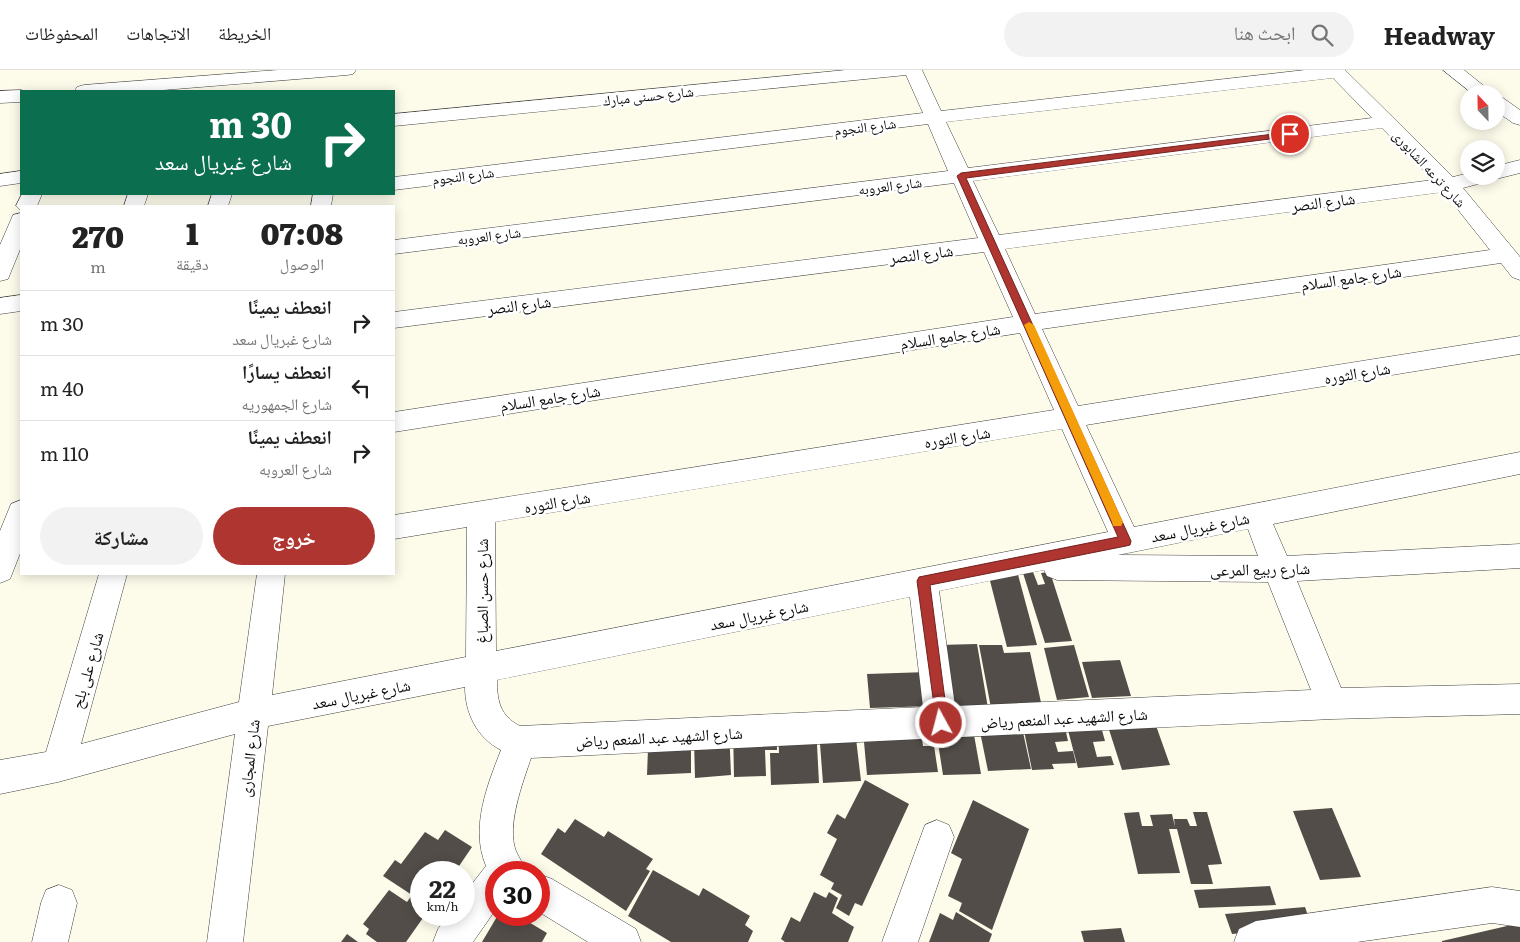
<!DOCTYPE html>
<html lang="ar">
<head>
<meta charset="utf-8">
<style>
	:root { --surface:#fff; --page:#f2f2f2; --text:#222; --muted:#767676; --line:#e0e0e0; --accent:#ae3530 }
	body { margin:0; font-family:Literata,"Noto Naskh Arabic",serif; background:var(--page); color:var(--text); direction:rtl; height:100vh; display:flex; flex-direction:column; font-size:19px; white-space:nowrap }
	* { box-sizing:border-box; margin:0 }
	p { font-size:16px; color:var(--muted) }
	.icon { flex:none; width:28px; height:28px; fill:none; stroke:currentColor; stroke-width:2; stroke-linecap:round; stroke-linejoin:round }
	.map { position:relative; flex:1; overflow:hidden; direction:ltr }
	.panel { position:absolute; left:20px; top:135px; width:375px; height:370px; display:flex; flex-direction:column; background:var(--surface); border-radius:0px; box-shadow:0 2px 12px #0003; direction:rtl }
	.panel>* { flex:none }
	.guide { position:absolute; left:20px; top:20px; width:375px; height:105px; border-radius:0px; box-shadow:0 2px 12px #0003; direction:rtl; background:#0b6e4f; color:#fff; overflow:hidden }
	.needle { width:32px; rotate:338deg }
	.fabs { position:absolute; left:1460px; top:15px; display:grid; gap:10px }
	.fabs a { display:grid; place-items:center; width:45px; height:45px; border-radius:50%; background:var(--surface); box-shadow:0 2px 12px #0003; font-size:25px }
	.speed { position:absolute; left:410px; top:791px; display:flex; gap:10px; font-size:25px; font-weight:700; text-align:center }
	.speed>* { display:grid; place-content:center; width:65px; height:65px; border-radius:50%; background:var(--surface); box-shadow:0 2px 12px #0003; line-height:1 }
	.speed small { font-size:12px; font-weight:400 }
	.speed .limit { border:8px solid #d22; background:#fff; color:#111 }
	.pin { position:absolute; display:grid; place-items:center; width:42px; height:42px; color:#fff; margin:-21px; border:2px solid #fff; border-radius:50%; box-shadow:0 1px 5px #0007 }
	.me { position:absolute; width:55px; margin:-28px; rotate:353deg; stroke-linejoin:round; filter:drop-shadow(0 0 4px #0008) }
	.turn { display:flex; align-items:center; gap:18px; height:105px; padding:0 20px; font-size:22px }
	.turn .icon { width:65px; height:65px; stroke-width:2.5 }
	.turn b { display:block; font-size:35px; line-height:42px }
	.eta { display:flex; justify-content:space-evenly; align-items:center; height:85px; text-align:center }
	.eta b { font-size:30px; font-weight:800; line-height:35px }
	.primary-button { display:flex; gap:10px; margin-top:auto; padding:10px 20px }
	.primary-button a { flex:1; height:58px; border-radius:30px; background:var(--accent); color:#fff; font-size:20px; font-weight:800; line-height:58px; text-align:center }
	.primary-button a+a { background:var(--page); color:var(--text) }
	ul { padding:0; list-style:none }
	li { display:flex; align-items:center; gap:15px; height:65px; padding:0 20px; border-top:1px solid var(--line) }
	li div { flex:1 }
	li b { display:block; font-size:19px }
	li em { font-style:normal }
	header { display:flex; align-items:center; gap:30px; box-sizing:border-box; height:70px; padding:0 25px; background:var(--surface); border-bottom:1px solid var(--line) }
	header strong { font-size:24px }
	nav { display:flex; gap:28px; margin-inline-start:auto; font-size:18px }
	.search { width:350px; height:45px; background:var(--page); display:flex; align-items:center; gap:12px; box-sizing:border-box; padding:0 18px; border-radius:28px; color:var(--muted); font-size:19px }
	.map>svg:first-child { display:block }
	.building { fill:#524d48 }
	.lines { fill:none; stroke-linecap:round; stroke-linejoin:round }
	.minor-casing { stroke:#3e3e3e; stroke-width:1 }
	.minor { fill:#fff; fill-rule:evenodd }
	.route { fill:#ae3530; stroke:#71221f }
	.slow { fill:#f59e0b }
	.labels { text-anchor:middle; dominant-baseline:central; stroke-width:5; stroke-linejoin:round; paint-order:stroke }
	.far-street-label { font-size:14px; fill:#0b0b0b; stroke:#fff }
	.street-label { font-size:16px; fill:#0b0b0b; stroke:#fff }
</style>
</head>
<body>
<header>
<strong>Headway</strong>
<div class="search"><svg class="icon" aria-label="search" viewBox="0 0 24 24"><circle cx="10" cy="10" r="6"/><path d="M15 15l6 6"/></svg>ابحث هنا</div>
<nav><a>الخريطة</a><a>الاتجاهات</a><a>المحفوظات</a></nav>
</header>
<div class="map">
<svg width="1520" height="872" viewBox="0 0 1520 872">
	<rect width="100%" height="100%" fill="#fdfbea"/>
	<!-- building -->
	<path class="building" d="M1017 501 1037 575 1007 577 988 503Z
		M1033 502 1038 515 1045 514 1041 503 1050 502 1072 571 1045 573 1023 503Z
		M977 574 988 638 947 639 938 575Z
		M979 575H1002L1004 583 1030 582 1042 637 991 638Z
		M1074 575 1089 627 1057 630 1044 578Z
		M1120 590 1131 626 1092 628 1082 592Z
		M928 602 933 636 870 638 867 604Z
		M1149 636 1170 695 1122 700 1103 641Z
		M1019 644 1031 699 988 701 977 647Z
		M1062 644 1068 671 1055 672 1058 682 1073 681 1076 693 1052 694 1054 699 1032 700 1021 646Z
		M1098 646 1105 671 1093 672 1097 687 1111 686 1114 695 1078 698 1065 649Z
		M919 648 923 676H934L938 702 867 705 862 650Z
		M971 648 981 704 943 705 938 673H926L922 650Z
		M649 654 691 671V703L647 705Z
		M776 654 777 680H765L766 706 734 707 733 656Z
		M816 656 819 713 771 715 770 683H779L778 657Z
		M729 657 731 705 695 708 694 670Z
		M855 660 861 711 823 713 819 661Z
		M865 710 909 734 862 836 855 833 849 846 836 838 842 825 831 819 834 813 820 805 837 769 827 763 837 744 845 749Z
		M973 730 1029 759 992 860 959 841 962 833 948 826 962 789 951 783Z
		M1332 738 1361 807 1320 810 1293 741Z
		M1139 742 1142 756H1153L1150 745 1172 744 1175 757 1174 749H1187L1190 756H1197L1193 742H1207L1222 794 1208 795 1213 814H1191L1177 759H1169L1180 803 1138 804 1124 743Z
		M575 749 604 767 608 761 653 789 646 799 650 801 626 841 541 784 558 758 565 763Z
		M445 760 472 777 455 802H421V845H425L406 872H377L366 864 369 859 363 854 389 820 407 832 412 825 383 806 395 790 401 794 425 762 438 770Z
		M653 800 699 826 703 818 750 846 745 855 753 861 748 872H671L628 846Z
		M1270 816 1276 835 1199 838 1194 820Z
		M814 822 826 828 829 822 838 828 832 843 854 857 848 872H785L781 869 791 847 800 852Z
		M1305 837 1312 857 1232 864 1225 844Z
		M956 842 992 864 989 872H929L940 843 953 850Z
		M498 845H517L547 863 542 872H482Z
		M1520 853V872H1442V871Z
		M1121 858 1125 872H1084L1081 861Z
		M347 864 358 872H341Z"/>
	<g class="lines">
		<defs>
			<path id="minor" d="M278 0H356L353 4 347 5 151 21H75L77 17 84 15Z
				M846 0H922L941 41 1305 0H1345L1453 107 1469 103V106H1496V96L1520 90V103L1496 109 1491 108 1489 111 1463 118 1520 187V210L1512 207 1501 193 1042 259 1078 336 1520 266V284L1086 355 1134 457 1520 382V404L1273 454 1287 486 1520 474V498L1297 511 1341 618 1520 614V644L1332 649 531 688C523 712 506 756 516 781 519 788 524 795 527 802H496V839L473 872H433L438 859 448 845H464V824L486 796C470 758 487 716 501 680 477 668 465 643 465 617L268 656 243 872H207L235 664 58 712 0 724V690L46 682 99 504H127L81 674 239 632 257 504H285L272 625 466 587 467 457 394 469V445L1054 340 1020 263 394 362V342L1013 247 984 182 394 258V242L978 168 954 113 394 184V170L948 101 928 54 394 120V107L923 43 906 5 394 56V44ZM1333 8 1372 48 968 98 946 52ZM1382 58 1433 110 999 165 973 111ZM1444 122 1490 180 1035 244 1005 179ZM1062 359 1108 462 496 581 495 452ZM1248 459 1258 486 1118 485ZM1044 500 1047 506 1057 510 1268 512 1311 620 955 636 939 521ZM910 527 923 637 520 656C500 646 497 631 497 610Z
				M1443 0H1464L1494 24H1473Z
				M21 20 25 21H21V32L0 33V21Z
				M1496 26 1503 28 1520 40V55L1513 53 1496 41Z
				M21 101V113L0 116V104Z
				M22 124H42L37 136H21V141L16 136Z
				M128 124H148L144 136H124Z
				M212 124H232L228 136H208Z
				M313 124H333L331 136H311Z
				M21 143V177L8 209 0 211V175L13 145Z
				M21 225V241L0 244V228Z
				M21 430V481L10 509 0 513V461L11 434Z
				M937 750 949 755 954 767 918 872H882L925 755Z
				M539 804 552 809 636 859 641 872H588L539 842Z
				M59 815 72 820 77 833 68 872H32L41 833 46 820Z
				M1492 817 1520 821V857L1492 853 1357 872H1234L1239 859 1256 851Z"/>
		</defs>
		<!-- minor casing -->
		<use href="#minor" class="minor-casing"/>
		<!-- minor -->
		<use href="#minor" class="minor"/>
	</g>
	<!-- route -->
	<path class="route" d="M1290 62 1293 63V66L966 108 1131 471 1130 475 1126 476 930 515 948 653 946 657 941 659 937 657 917 511 919 507 1118 467 957 106 961 103Z"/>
	<!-- slow -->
	<path class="slow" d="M1029 252 1034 255 1123 452 1121 456H1113L1112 452 1024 255Z"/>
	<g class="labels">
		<!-- far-street labels -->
		<g class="far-street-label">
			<text transform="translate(648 25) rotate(-6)">شارع حسنى مبارك</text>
			<text transform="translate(865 56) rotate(-7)">شارع النجوم</text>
			<text transform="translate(1430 98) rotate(47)">شارع ترعه الشابورى</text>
			<text transform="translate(463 105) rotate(-7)">شارع النجوم</text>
			<text transform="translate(890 115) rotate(-7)">شارع العروبه</text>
			<text transform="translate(489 165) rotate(-7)">شارع العروبه</text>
		</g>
		<!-- street labels -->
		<g class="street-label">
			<text transform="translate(1323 131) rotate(-7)">شارع النصر</text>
			<text transform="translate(921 183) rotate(-7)">شارع النصر</text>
			<text transform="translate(1351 207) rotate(-8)">شارع جامع السلام</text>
			<text transform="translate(519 234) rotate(-7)">شارع النصر</text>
			<text transform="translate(950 265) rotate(-9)">شارع جامع السلام</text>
			<text transform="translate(1357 302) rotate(-9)">شارع الثوره</text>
			<text transform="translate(550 327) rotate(-9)">شارع جامع السلام</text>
			<text transform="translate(957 366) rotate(-9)">شارع الثوره</text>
			<text transform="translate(557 431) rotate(-9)">شارع الثوره</text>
			<text transform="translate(1200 456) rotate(-11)">شارع غبريال سعد</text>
			<text transform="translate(1260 498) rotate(-1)">شارع ربيع المرعى</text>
			<text transform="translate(481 521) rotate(-90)">شارع حسن الصباغ</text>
			<text transform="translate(759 544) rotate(-11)">شارع غبريال سعد</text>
			<text transform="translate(86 600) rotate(-74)">شارع على بلح</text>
			<text transform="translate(361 623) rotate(-11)">شارع غبريال سعد</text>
			<text transform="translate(1064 647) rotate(-3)">شارع الشهيد عبد المنعم رياض</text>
			<text transform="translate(659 666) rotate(-3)">شارع الشهيد عبد المنعم رياض</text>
			<text transform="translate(248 688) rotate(-83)">شارع المجارى</text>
		</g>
	</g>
</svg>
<div class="fabs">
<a><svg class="needle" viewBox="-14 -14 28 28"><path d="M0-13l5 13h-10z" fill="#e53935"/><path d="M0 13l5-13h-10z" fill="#767676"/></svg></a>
<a><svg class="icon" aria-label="layers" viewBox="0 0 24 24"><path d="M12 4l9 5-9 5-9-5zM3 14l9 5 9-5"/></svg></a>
</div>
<div class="speed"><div>22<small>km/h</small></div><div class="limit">30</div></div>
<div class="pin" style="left:1290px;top:64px;background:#d93025"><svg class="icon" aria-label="arrive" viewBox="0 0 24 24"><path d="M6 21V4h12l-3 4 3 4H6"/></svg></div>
<svg class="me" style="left:941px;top:653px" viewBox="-20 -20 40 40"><circle r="17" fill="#ae3530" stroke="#fff" stroke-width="3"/><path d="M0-11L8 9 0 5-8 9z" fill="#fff"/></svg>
<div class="guide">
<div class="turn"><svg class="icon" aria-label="right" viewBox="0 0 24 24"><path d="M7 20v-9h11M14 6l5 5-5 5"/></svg><div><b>30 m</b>شارع غبريال سعد</div></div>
</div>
<section class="panel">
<div class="eta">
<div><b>07:08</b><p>الوصول</p></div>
<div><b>1</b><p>دقيقة</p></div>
<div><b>270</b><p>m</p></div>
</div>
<ul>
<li><svg class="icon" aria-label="right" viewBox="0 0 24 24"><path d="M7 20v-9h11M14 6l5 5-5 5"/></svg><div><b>انعطف يمينًا</b><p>شارع غبريال سعد</p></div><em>30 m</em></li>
<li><svg class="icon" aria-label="left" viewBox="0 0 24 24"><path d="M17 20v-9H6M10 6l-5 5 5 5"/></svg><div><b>انعطف يسارًا</b><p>شارع الجمهوريه</p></div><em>40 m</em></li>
<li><svg class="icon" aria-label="right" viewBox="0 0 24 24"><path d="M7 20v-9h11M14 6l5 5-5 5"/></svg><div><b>انعطف يمينًا</b><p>شارع العروبه</p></div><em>110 m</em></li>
</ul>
<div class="primary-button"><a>خروج</a><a>مشاركة</a></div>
</section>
</div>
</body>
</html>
